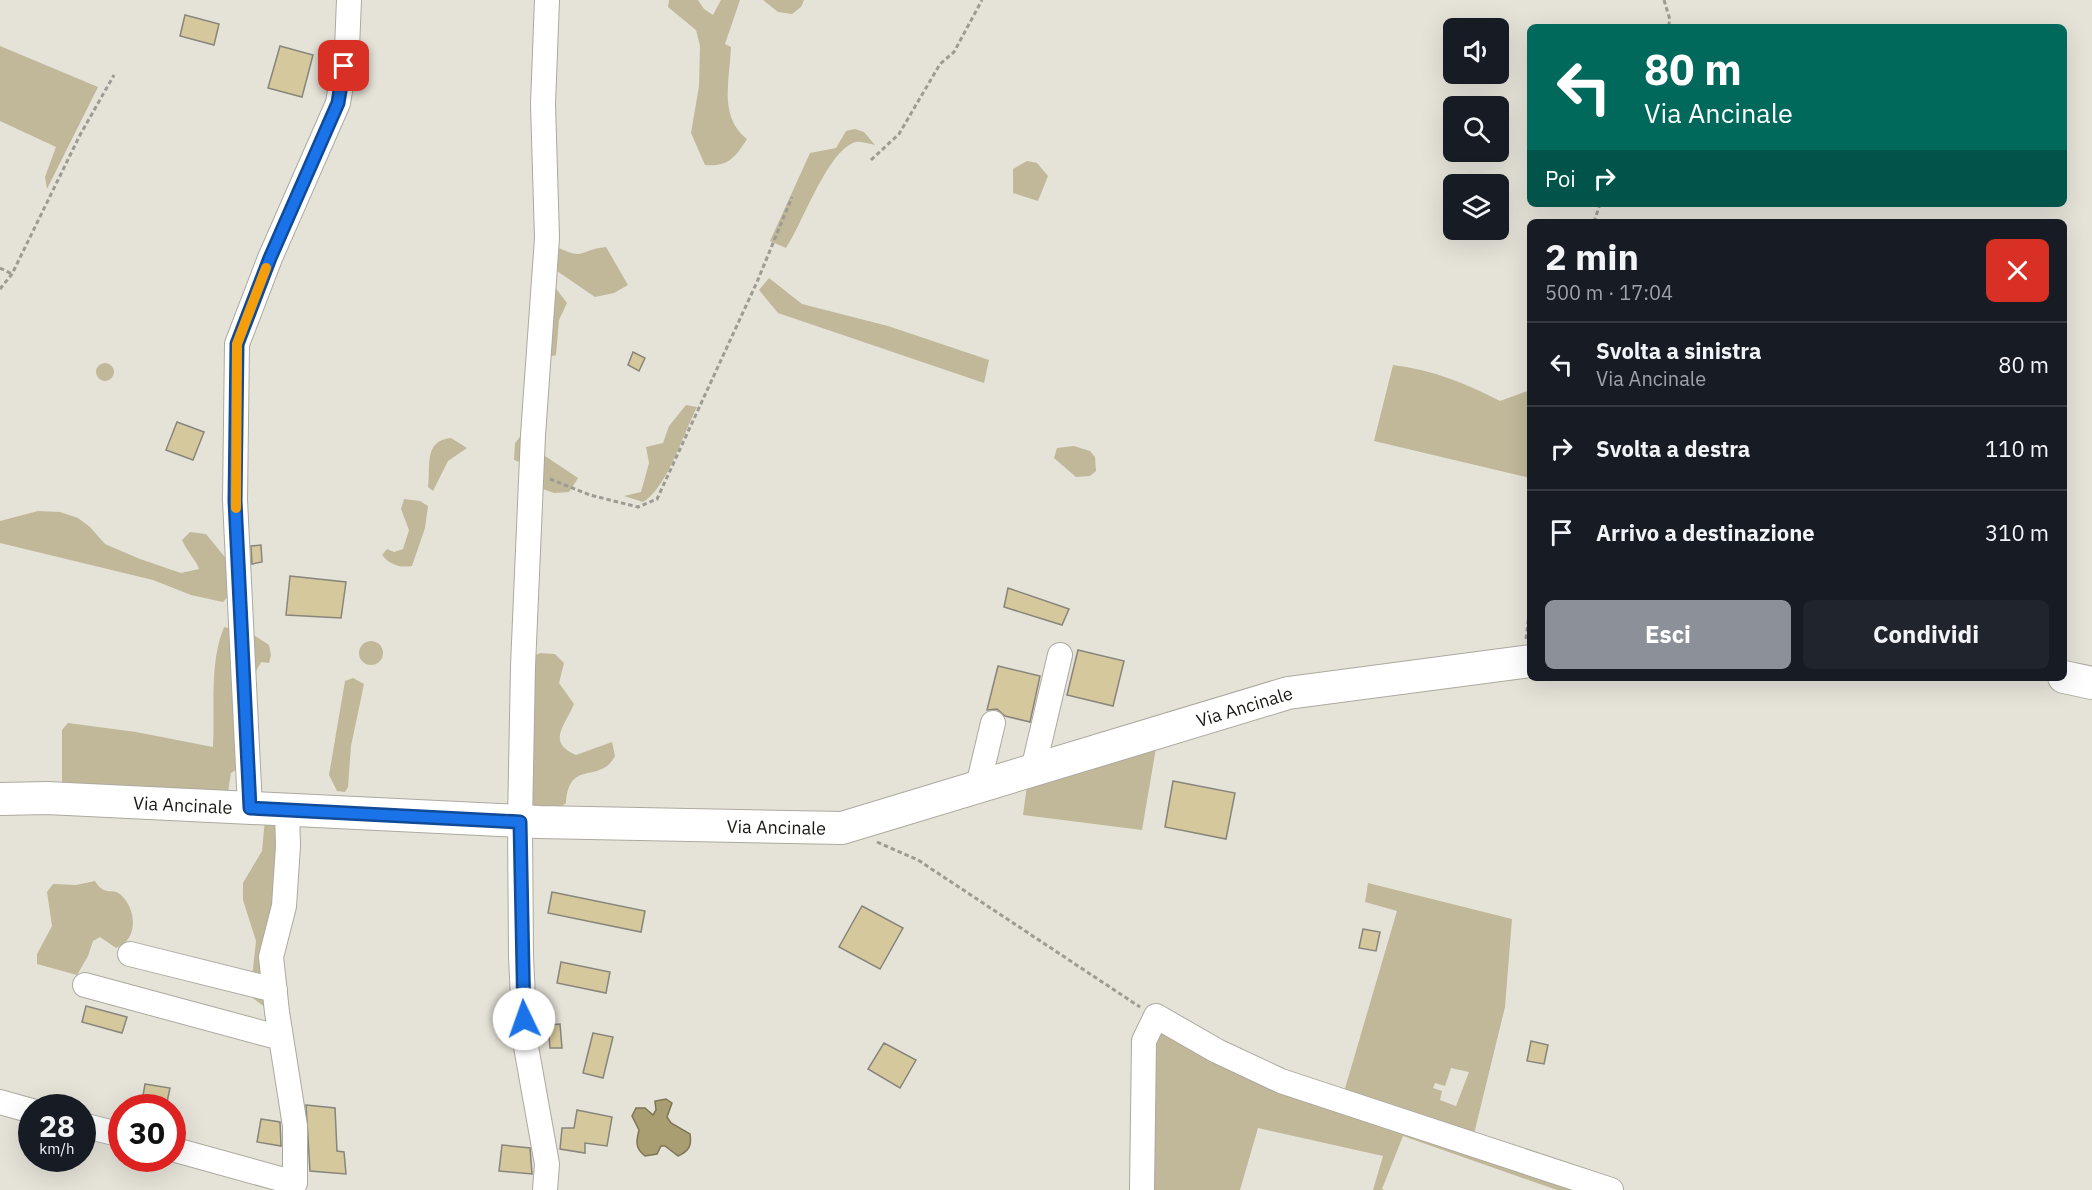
<!DOCTYPE html>
<html lang="it">
<head>
<meta charset="utf-8">
<style>
	:root { --surface:#171b24; --page:#20242c; --text:#f1f3f6; --muted:#9ea1a6; --line:#363941; --accent:#8c9099 }
	body { margin:0; font-family:"IBM Plex Sans",sans-serif; background:var(--page); color:var(--text); height:100vh; display:flex; flex-direction:column; font-size:22px; white-space:nowrap }
	* { box-sizing:border-box; margin:0 }
	p { font-size:20px; color:var(--muted) }
	.icon { flex:none; width:33px; height:33px; fill:none; stroke:currentColor; stroke-width:2; stroke-linecap:round; stroke-linejoin:round }
	.map { position:relative; flex:1; overflow:hidden }
	.side { position:absolute; left:1527px; top:219px; width:540px; height:462px; display:flex; flex-direction:column; background:var(--surface); border-radius:9px; box-shadow:0 6px 24px #0002 }
	.side>* { flex:none }
	.hud { position:absolute; left:1527px; top:24px; width:540px; height:183px; border-radius:9px; box-shadow:0 6px 24px #0002; background:#00695c; color:#fff; overflow:hidden }
	.buttons { position:absolute; left:1443px; top:18px; display:grid; gap:12px }
	.buttons a { display:grid; place-items:center; width:66px; height:66px; border-radius:9px; background:var(--surface); box-shadow:0 6px 24px #0002; font-size:30px }
	.speed { position:absolute; left:18px; top:1094px; display:flex; gap:12px; font-size:30px; font-weight:700; text-align:center }
	.speed>* { display:grid; place-content:center; width:78px; height:78px; border-radius:50%; background:var(--surface); box-shadow:0 6px 24px #0002; line-height:1 }
	.speed small { font-size:15px; font-weight:400 }
	.speed .limit { border:9px solid #d22; background:#fff; color:#111 }
	.pin { position:absolute; display:grid; place-items:center; width:51px; height:51px; color:#fff; margin:-26px; border-radius:12px; box-shadow:0 3px 9px #0006 }
	.me { position:absolute; width:66px; margin:-33px; rotate:357deg; stroke-linejoin:round; filter:drop-shadow(0 0 4px #0008) }
	.turn { display:flex; align-items:center; gap:21px; height:126px; padding:0 18px; font-size:27px }
	.turn .icon { width:78px; height:78px; stroke-width:2.5 }
	.turn b { display:block; font-size:42px; line-height:51px }
	.then { display:flex; align-items:center; height:57px; padding:0 18px; background:#0003; gap:12px; font-size:22px }
	.round { display:grid; place-items:center; flex:none; width:63px; height:63px; border-radius:9px; background:var(--page) }
	.summary { display:flex; align-items:center; justify-content:space-between; height:102px; padding:0 18px }
	h1 { font-size:36px; font-weight:800; line-height:45px }
	.button { display:flex; gap:12px; margin-top:auto; padding:12px 18px }
	.button a { flex:1; height:69px; border-radius:9px; background:var(--accent); color:#fff; font-size:24px; font-weight:800; line-height:69px; text-align:center }
	.button a+a { background:var(--page); color:var(--text) }
	ul { padding:0; list-style:none }
	li { display:flex; align-items:center; gap:18px; height:84px; padding:0 18px; border-top:2px solid var(--line) }
	li div { flex:1 }
	li b { display:block; font-size:22px }
	li em { font-style:normal }
	.map>svg:first-child { display:block }
	.green { fill:#c1b89a; fill-rule:evenodd }
	.water { fill:#a99d72; stroke:#7e7556; stroke-width:1.5 }
	.building { fill:#d5c89c; stroke:#88857c; stroke-width:1.5 }
	.lines { fill:none; stroke-linecap:round; stroke-linejoin:round }
	.minor-casing { stroke:#aca99f; stroke-width:26 }
	.major-casing { stroke:#aca99f; stroke-width:34 }
	.path { stroke:#9d9b93; stroke-width:3; stroke-dasharray:4.5 3; stroke-linecap:butt }
	.minor { stroke:#fff; stroke-width:24 }
	.major { stroke:#fff; stroke-width:32 }
	.route-casing { stroke:#114b97; stroke-width:15 }
	.route { stroke:#1a73e8; stroke-width:10 }
	.slow { stroke:#f59e0b; stroke-width:10 }
	.labels { text-anchor:middle; dominant-baseline:central; stroke-width:5; stroke-linejoin:round; paint-order:stroke }
	.street-label { font-size:18px; fill:#1a1915; stroke:#e5e2d8 }
</style>
</head>
<body>
<div class="map">
<svg width="2092" height="1190" viewBox="0 0 2092 1190">
	<rect width="100%" height="100%" fill="#e5e2d8"/>
	<!-- green -->
	<path class="green" d="M669 0H698L704 9 713 15 721 0H740L725 44 731 47C730 79 718 116 747 139 735 158 728 167 705 165L691 133 699 86 700 46 696 30 668 7Z
		M763 0H804L801 7 792 14 778 12Z
		M0 46 98 87 47 189 45 177 56 147 0 121Z
		M855 129 864 132 875 145C869 144 861 141 856 142 828 149 803 223 786 248L770 241 810 153 836 148 846 131Z
		M1027 161 1037 163 1048 176 1038 201 1013 193V169Z
		M553 245C586 262 577 250 606 247L628 285 614 293 595 297 554 269V286L567 303 559 320 556 355 548 357Z
		M769 278 802 304 888 326 989 360 984 383 778 313 759 290Z
		M96 372a9 9 0 1 1 18 0a9 9 0 1 1-18 0Z
		M1393 365C1433 370 1465 383 1500 401L1530 390V478L1374 441Z
		M686 405 697 407C684 432 667 488 643 502L624 496 641 492 649 463 646 447 663 443 669 426Z
		M524 432 542 454 578 478 569 492 554 493 526 483V464L514 460 515 443Z
		M451 438 467 448 448 461 433 491 428 487C431 466 423 441 451 438Z
		M1074 446 1090 451 1095 457 1096 471 1090 476 1076 477 1054 458 1057 448Z
		M404 499 420 501 428 506 425 528 412 566C400 568 390 565 382 555L387 549 394 552 403 549 409 530 401 509Z
		M38 511 60 512 78 518 90 527 105 544 140 559 181 573 199 569C195 558 187 552 182 540L190 532 206 534 228 561 233 591 223 602 191 595 153 580 0 543V521Z
		M224 627 249 632 269 645 271 655 269 663 261 662 254 675 237 769 231 773 228 792 62 784V730L68 723 136 732 213 747C215 708 209 664 224 627Z
		M359 653a12 12 0 1 1 24 0a12 12 0 1 1-24 0Z
		M540 653 555 654 564 663 559 683 574 704C565 726 546 742 576 755L612 742 615 756C600 785 569 758 566 803L559 808 523 811 532 657Z
		M353 678 364 684 351 746 348 787 345 792 337 791 329 775 345 681Z
		M1156 748 1142 830 1023 815 1028 778Z
		M265 819 284 820 266 1008 250 996 256 941 243 900V883L262 851Z
		M95 881C105 898 113 886 122 896 137 911 138 940 116 948L100 937 93 941 88 956 77 975 37 964V954L52 926 47 892 53 884 76 885Z
		M1368 883 1512 919 1505 1007 1474 1134 1344 1092 1397 911 1365 902ZM1451 1068 1469 1072 1456 1106 1440 1100 1442 1091 1433 1088 1435 1083 1445 1086Z
		M1154 1020 1214 1056 1609 1190H1557L1403 1136 1382 1189 1384 1190H1373L1383 1156 1258 1128 1240 1190H1141Z"/>
	<!-- water -->
	<path class="water" d="M666 1099 672 1103 667 1117 671 1123 690 1134C692 1146 689 1151 678 1156L665 1146H661L657 1154 645 1156C635 1148 636 1142 639 1130L632 1116 636 1108H645L653 1115 656 1110 655 1101Z"/>
	<!-- building -->
	<path class="building" d="M185 15 219 24 214 45 180 36Z
		M280 46 313 55 302 97 268 88Z
		M633 352 645 358 639 371 628 365Z
		M177 422 204 432 193 460 166 450Z
		M261 545 262 562 252 564 251 546Z
		M290 576 346 582 341 618 286 615Z
		M1008 588 1069 609 1062 625 1004 607Z
		M1078 650 1124 661 1113 706 1067 695Z
		M998 666 1040 676 1030 722 1005 716 997 709 987 710Z
		M1173 781 1235 793 1226 839 1165 827Z
		M552 892 645 911 641 932 548 913Z
		M862 906 903 928 880 969 839 947Z
		M1363 929 1380 932 1376 951 1359 948Z
		M561 962 610 972 606 993 557 983Z
		M86 1006 127 1017 122 1033 82 1022Z
		M560 1024 562 1048H550L548 1025Z
		M593 1033 613 1037 603 1078 583 1073Z
		M1531 1041 1548 1045 1544 1064 1527 1061Z
		M884 1043 916 1060 900 1088 868 1069Z
		M145 1084 170 1088 166 1107H141Z
		M306 1105 335 1108 337 1151 344 1152 346 1174 310 1171Z
		M577 1110 612 1117 607 1146 585 1143V1153L560 1149 562 1128H574Z
		M261 1119 280 1122 281 1146 257 1142Z
		M502 1145 530 1148 532 1174 499 1171Z"/>
	<g class="lines">
		<defs>
			<path id="minor" d="M1033 770 1060 655
				M978 786 993 723
				M250 808 235 500 237 344 270 258 338 103 347 48 349 0
				M287 810 288 846 284 906 271 957 277 1012 295 1126V1183
				M130 954 275 990
				M85 985 281 1038
				M0 1102 32 1111
				M82 1125 122 1135
				M172 1149 295 1183
				M545 1190 547 1164 525 1041 521 956 520 822 523 666 533 435 547 238 543 104 547 0
				M1142 1190 1144 1041 1156 1016 1217 1051 1281 1081 1611 1190"/>
			<g id="major">
				<path d="M2064 677 2092 683"/>
				<path id="s1" d="M0 799 47 798 539 822 842 828 1288 693 1530 661"/>
			</g>
		</defs>
		<!-- minor casing -->
		<use href="#minor" class="minor-casing"/>
		<!-- major casing -->
		<use href="#major" class="major-casing"/>
		<!-- path -->
		<path class="path" d="M1664 0 1670 20 1668 27
			M871 160 899 134 940 64 954 52 982 0
			M1594 222 1600 204
			M0 268 12 274
			M0 289 12 274 80 135 114 75
			M550 479 590 495 638 507 657 499 757 282 792 197
			M1526 639 1530 606
			M877 842 918 860 1140 1007"/>
		<!-- minor -->
		<use href="#minor" class="minor"/>
		<!-- major -->
		<use href="#major" class="major"/>
	</g>
	<g class="lines">
		<defs>
			<path id="route" d="M344 66 338 103 270 258 237 344 235 501 250 808 520 822 524 1019"/>
		</defs>
		<!-- route casing -->
		<use href="#route" class="route-casing"/>
		<!-- route -->
		<use href="#route" class="route"/>
		<!-- slow -->
		<path class="slow" d="M236 508 237 344 266 268"/>
	</g>
	<g class="labels">
		<!-- street labels -->
		<g class="street-label">
			<text stroke="none"><textPath href="#s1" startOffset="1263">Via Ancinale</textPath></text>
			<text stroke="none"><textPath href="#s1" startOffset="183">Via Ancinale</textPath></text>
			<text stroke="none"><textPath href="#s1" startOffset="777">Via Ancinale</textPath></text>
		</g>
	</g>
</svg>
<div class="buttons">
<a><svg class="icon" aria-label="sound" viewBox="0 0 24 24"><path d="M4 9h4l5-4v14l-5-4H4zM17 9q2 3 0 6"/></svg></a>
<a><svg class="icon" aria-label="search" viewBox="0 0 24 24"><circle cx="10" cy="10" r="6"/><path d="M15 15l6 6"/></svg></a>
<a><svg class="icon" aria-label="layers" viewBox="0 0 24 24"><path d="M12 4l9 5-9 5-9-5zM3 14l9 5 9-5"/></svg></a>
</div>
<div class="speed"><div>28<small>km/h</small></div><div class="limit">30</div></div>
<div class="pin" style="left:344px;top:66px;background:#d93025"><svg class="icon" aria-label="arrive" viewBox="0 0 24 24"><path d="M6 21V4h12l-3 4 3 4H6"/></svg></div>
<svg class="me" style="left:524px;top:1019px" viewBox="-20 -20 40 40"><circle r="19" fill="#fff"/><path d="M0-13L10 11 0 6-10 11z" fill="#1a73e8"/></svg>
<div class="hud">
<div class="turn"><svg class="icon" aria-label="left" viewBox="0 0 24 24"><path d="M17 20v-9H6M10 6l-5 5 5 5"/></svg><div><b>80 m</b>Via Ancinale</div></div>
<div class="then">Poi<svg class="icon" aria-label="right" viewBox="0 0 24 24"><path d="M7 20v-9h11M14 6l5 5-5 5"/></svg></div>
</div>
<section class="side">
<div class="summary"><div><h1>2 min</h1><p>500 m · 17:04</p></div><a class="round" style="background:#d93025;color:#fff"><svg class="icon" aria-label="close" viewBox="0 0 24 24"><path d="M6 6l12 12M18 6L6 18"/></svg></a></div>
<ul>
<li><svg class="icon" aria-label="left" viewBox="0 0 24 24"><path d="M17 20v-9H6M10 6l-5 5 5 5"/></svg><div><b>Svolta a sinistra</b><p>Via Ancinale</p></div><em>80 m</em></li>
<li><svg class="icon" aria-label="right" viewBox="0 0 24 24"><path d="M7 20v-9h11M14 6l5 5-5 5"/></svg><div><b>Svolta a destra</b></div><em>110 m</em></li>
<li><svg class="icon" aria-label="arrive" viewBox="0 0 24 24"><path d="M6 21V4h12l-3 4 3 4H6"/></svg><div><b>Arrivo a destinazione</b></div><em>310 m</em></li>
</ul>
<div class="button"><a>Esci</a><a>Condividi</a></div>
</section>
</div>
</body>
</html>
